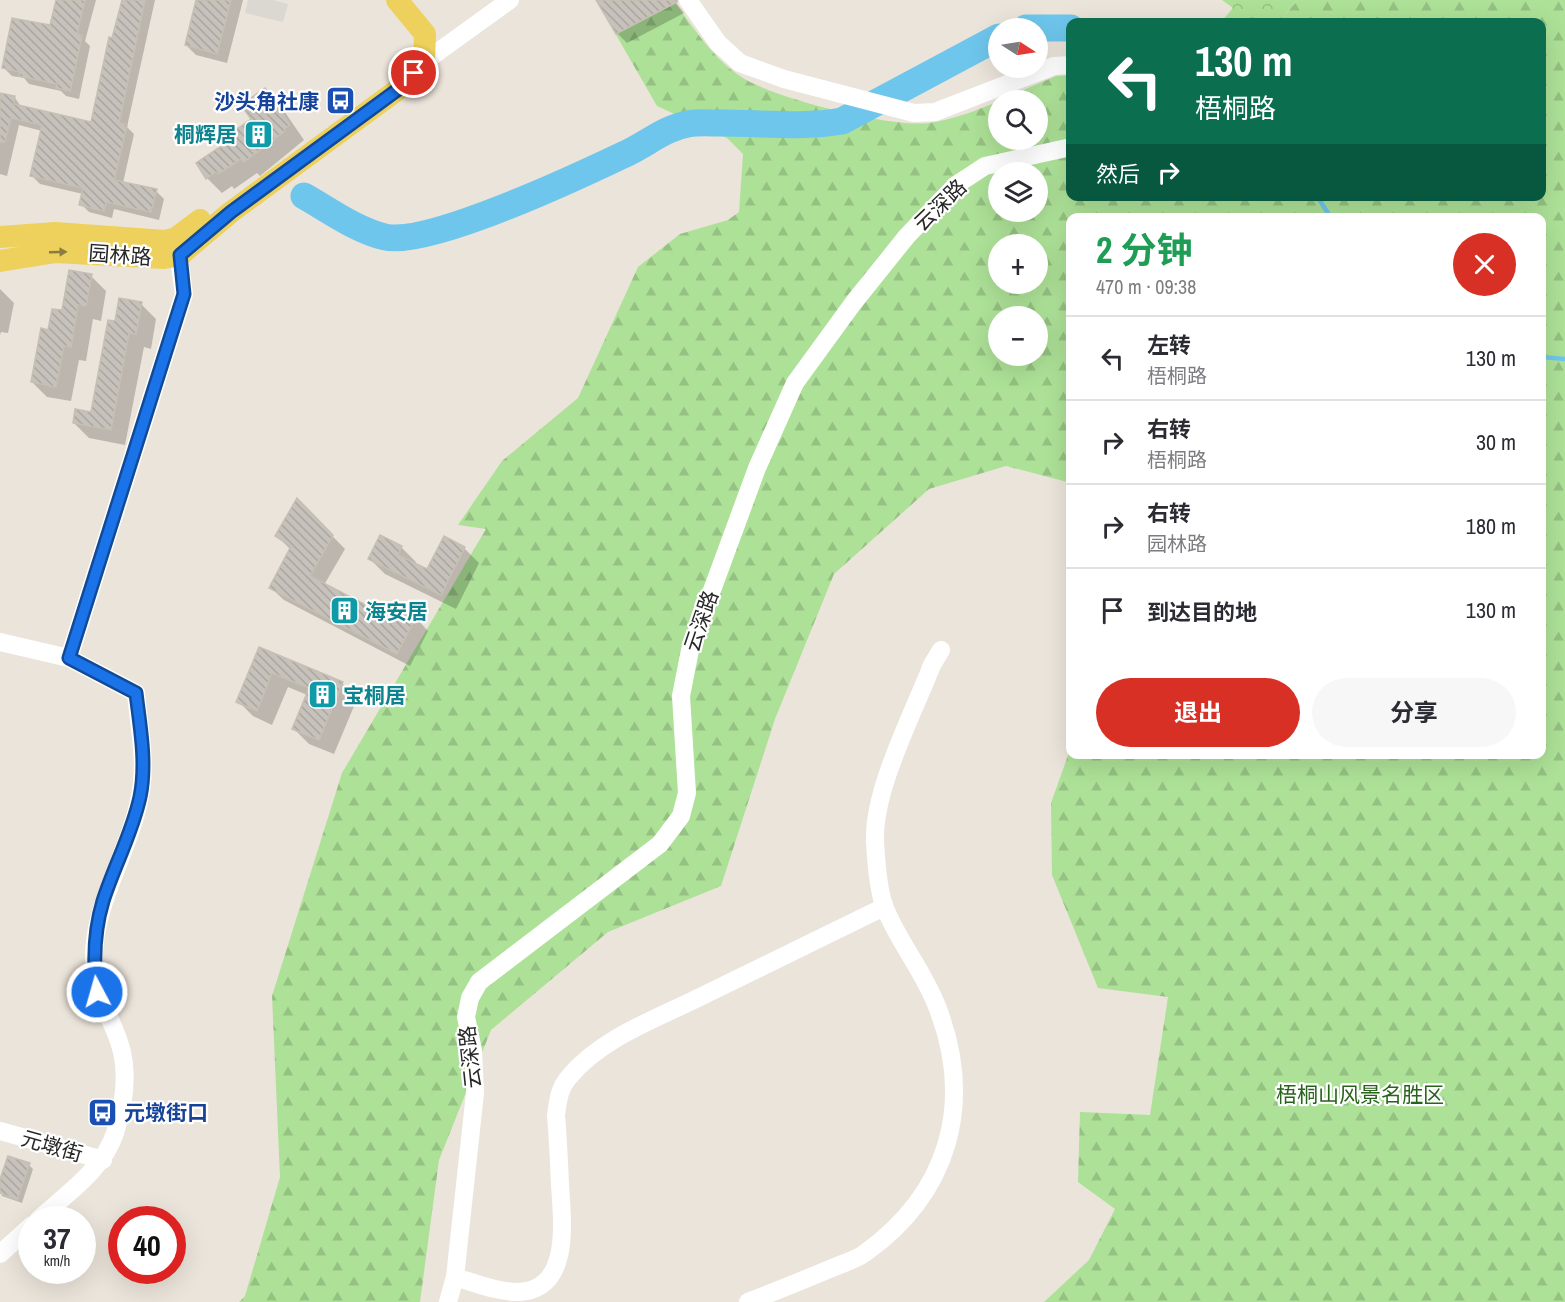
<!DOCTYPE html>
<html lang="zh">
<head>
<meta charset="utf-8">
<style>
	:root { --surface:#fff; --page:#f7f7f7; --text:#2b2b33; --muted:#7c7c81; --line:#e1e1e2; --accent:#d93025 }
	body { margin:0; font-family:"Archivo Narrow","Noto Sans SC",sans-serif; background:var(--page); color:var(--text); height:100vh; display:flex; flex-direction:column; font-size:22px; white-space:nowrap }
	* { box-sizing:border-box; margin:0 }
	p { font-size:20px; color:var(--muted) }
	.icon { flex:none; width:33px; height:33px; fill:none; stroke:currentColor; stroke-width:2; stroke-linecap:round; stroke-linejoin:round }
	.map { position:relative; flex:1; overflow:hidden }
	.drawer { position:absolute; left:1066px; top:213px; width:480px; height:546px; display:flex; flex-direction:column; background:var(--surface); border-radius:12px; box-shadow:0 6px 24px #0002 }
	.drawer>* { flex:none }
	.top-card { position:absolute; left:1066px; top:18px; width:480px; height:183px; border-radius:12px; box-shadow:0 6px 24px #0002; background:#0b6e4f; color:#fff; overflow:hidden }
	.needle { width:39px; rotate:102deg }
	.buttons { position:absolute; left:988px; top:18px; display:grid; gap:12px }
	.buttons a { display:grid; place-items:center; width:60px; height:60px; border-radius:50%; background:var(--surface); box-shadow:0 6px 24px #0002; font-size:30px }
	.speed { position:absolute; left:18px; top:1206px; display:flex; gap:12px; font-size:30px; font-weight:700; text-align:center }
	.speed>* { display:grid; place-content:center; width:78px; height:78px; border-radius:50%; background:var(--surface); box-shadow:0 6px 24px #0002; line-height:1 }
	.speed small { font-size:15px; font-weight:400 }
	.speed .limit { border:9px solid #d22; background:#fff; color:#111 }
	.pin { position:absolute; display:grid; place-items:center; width:51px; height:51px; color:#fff; margin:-26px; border:3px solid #fff; border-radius:50%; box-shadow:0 2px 6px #0007 }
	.me { position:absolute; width:66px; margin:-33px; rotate:354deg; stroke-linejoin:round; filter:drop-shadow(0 0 4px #0008) }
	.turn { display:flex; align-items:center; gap:21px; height:126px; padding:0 30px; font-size:27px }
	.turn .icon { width:78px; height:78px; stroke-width:2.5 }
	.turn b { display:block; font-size:42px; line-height:51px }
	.then { display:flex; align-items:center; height:57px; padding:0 30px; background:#0003; gap:12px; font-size:22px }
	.round { display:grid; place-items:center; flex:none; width:63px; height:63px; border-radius:32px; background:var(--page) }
	.overview { display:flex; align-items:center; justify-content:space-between; height:102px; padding:0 30px }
	h1 { font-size:36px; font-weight:700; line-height:45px; color:#1e9e55 }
	.cta { display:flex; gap:12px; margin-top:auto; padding:12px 30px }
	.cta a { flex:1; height:69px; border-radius:36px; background:var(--accent); color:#fff; font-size:24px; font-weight:700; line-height:69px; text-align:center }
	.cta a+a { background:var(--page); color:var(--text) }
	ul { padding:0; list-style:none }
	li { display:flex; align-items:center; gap:18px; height:84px; padding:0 30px; border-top:2px solid var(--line) }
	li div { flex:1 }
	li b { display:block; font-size:22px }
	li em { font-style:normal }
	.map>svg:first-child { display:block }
	.forest { fill:url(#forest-firs); fill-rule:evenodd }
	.park { fill:url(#park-crowns) }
	.plaza { fill:#dbd7d1 }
	.shadow { fill:#0003 }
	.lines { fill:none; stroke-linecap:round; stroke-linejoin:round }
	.stream { stroke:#6ec6ec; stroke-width:4.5 }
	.river { stroke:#6ec6ec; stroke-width:27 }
	.building { fill:url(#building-back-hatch); stroke:#c6c0b4; stroke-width:1.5 }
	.minor { stroke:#fff; stroke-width:18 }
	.major { stroke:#eed15c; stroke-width:22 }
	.oneway { fill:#8b7c42 }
	.route-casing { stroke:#114b97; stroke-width:15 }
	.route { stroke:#1a73e8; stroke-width:10 }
	.labels { text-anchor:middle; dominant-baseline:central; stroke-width:4.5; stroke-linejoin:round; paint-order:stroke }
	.transit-label { font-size:21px; font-weight:bold; fill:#164399; stroke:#fff; text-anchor:end }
	.culture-label { font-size:21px; font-weight:bold; fill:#0d838f; stroke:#fff; text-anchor:start }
	.street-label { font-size:21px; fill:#282828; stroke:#fff }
	.park-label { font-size:21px; fill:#27631a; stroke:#fff }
</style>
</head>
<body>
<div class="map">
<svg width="1565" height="1302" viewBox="0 0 1565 1302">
	<defs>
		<pattern id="forest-firs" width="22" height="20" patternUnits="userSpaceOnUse" patternTransform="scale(1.5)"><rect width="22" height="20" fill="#ade197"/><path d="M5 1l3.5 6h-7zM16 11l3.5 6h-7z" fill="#95c182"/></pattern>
		<pattern id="park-crowns" width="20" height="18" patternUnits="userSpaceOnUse" patternTransform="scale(1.5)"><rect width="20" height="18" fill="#ade197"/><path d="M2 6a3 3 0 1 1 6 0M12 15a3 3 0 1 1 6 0" fill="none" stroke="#95c182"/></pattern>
		<pattern id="building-back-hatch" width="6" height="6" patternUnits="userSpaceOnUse" patternTransform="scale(1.5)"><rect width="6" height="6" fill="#c6c1ba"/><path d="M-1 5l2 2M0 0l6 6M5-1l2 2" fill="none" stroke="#aaa6a0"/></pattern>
	</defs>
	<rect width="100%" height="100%" fill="#ebe4da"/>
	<!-- forest -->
	<path class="forest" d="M596 0H673C694 28 713 59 743 78 774 98 892 128 929 123 952 120 978 110 999 101V140H1038V100H1000L1056 76 1071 75V196H1542V22H1278L1298 0H1565V1302H1044L1089 1260 1115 1209 1078 1182 1080 1112 1150 1115 1168 997 1098 988 1052 875 1051 803 1071 747V754H1542V218H1071V483L1006 466 929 489 834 574 775 719 721 886 608 932 491 1030 439 1160 420 1302H239L245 1296 280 1177 272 996 342 773 486 529 458 525 502 461 578 398 638 267 680 234 728 220 739 212 743 154 727 138 657 106ZM999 172H1038V212H999ZM999 244H1038V284H999ZM999 316H1038V356H999Z"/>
	<!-- park -->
	<path class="park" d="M1222 0H1298L1278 22H1221L1233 8Z"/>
	<!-- plaza -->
	<path class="plaza" d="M248 0H273L288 4 283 22 245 13Z"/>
	<!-- shadow -->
	<path class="shadow" d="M58 0H96L85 41 90 46 79 99 66 96 61 91 29 84 24 78 12 76 3 67 51 27Z
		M124 0H155L127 127 134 134 123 183 156 191 164 199 159 220 114 209 112 218 89 212 81 204 83 194 40 184 32 176 42 131 19 125 7 176 0 174V94L15 98 22 108 92 124Z
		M197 0H243L227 63 196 55 186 45Z
		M598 0H674L684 13 627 43 617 33Z
		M265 90 280 105 304 140 260 176 257 173 234 189 232 186 222 193 207 178 253 120Z
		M91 276 106 291 101 321 93 319 86 361 79 360 71 401 47 397 32 382 50 331Z
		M0 289 14 303 8 333 1 332 0 335Z
		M141 304 156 319 151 349 144 347 125 445 89 438 74 423 92 413Z
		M297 500 345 549 324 585 388 618 394 607 416 618 428 631 410 666 284 600 271 588 291 550 277 536Z
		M401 547 416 562 415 565 428 571 464 548 479 563 456 609 385 574 370 559Z
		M260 649 342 683 357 699 334 754 309 744 293 728 307 695 288 687 272 725 253 716 238 701Z
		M29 1165 33 1169 22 1203 2 1196 0 1184Z"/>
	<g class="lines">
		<!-- stream -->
		<path class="stream" d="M1317 196 1331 218
			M1542 357 1565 359"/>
		<!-- river -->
		<path class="river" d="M1026 28H1071
			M304 196C329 210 356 230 385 237 428 247 579 176 623 155 646 145 664 128 688 124 698 122 710 123 720 123 760 123 802 128 842 121L999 37"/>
	</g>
	<!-- building -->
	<path class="building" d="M56 0H85L77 34 82 36 70 91 56 88 57 84 19 76 20 72 2 68 12 18 50 25Z
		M122 0H145L119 123 127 125 114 180 157 189 151 212 106 202 104 211 79 205 83 188 30 176 42 125 11 118 5 142H0V93L15 96 14 104 91 122 109 37 112 38Z
		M196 0H231L217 54 185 45Z
		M596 0H677V2L616 34Z
		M265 88 290 125 284 129 285 131 244 162 241 159 218 174 216 172 206 179 196 163 236 136 233 132 251 119 241 105Z
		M69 270 92 274 86 306 78 305 71 347 64 346 56 387 31 382 41 328 48 330 52 309 62 310Z
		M119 298 142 302 136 334 129 333 111 430 73 423 75 409 91 412 108 320 115 321Z
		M297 498 333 535 310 576 387 616 393 605 416 617 397 654 269 588 291 546 275 536Z
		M380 535 402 546 398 555 427 569 444 536 465 547 441 595 368 559Z
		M259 647 343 682 319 740 292 729 309 688 272 673 257 711 236 702Z
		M8 1156 30 1163 17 1200 0 1193V1179Z"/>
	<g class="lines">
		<!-- minor -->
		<path class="minor" d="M688 0 718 43 740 63 784 79 914 113 935 112 1054 66 1071 65
			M424 62 510 0
			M0 642 69 658
			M0 1131 103 1160
			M38 1220C66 1194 103 1170 115 1133 123 1108 128 1078 122 1052 115 1022 95 998 94 966 91 905 129 855 140 796 147 762 139 727 136 693L69 658 184 294 177 243
			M0 1254 32 1225
			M455 1277C475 1283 497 1292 518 1292 572 1290 562 1220 560 1185 559 1161 558 1138 556 1115 558 1101 559 1088 569 1077 601 1038 656 1019 700 997 762 967 823 937 884 907
			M448 1302 455 1277 475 1093 473 1050 466 1017 470 998 479 982 660 844 681 816 687 793 681 696 690 650 757 468 795 383 854 302 907 236 956 185 985 166 1071 147
			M748 1302C776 1291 804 1280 832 1268 843 1263 856 1260 865 1253 949 1193 974 1104 938 1009 925 973 899 943 885 908 878 890 876 861 875 841 873 790 913 714 932 665L941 650"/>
		<!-- major -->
		<path class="major" d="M397 0 425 34 424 62
			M0 237 55 233 165 241 176 238 200 220
			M0 261 56 252 164 258 180 255 231 212 404 85 424 62"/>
	</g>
	<!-- one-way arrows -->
	<defs><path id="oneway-solid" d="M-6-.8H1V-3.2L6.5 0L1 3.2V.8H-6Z" transform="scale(1.5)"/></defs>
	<use class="oneway" href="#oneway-solid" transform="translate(58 252) rotate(-2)"/>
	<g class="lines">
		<defs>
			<path id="route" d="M97 992C93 961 94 931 103 901 114 866 132 834 140 797 147 763 140 727 136 693L69 658 184 294 180 255 231 212 404 85 414 73"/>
		</defs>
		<!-- route casing -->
		<use href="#route" class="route-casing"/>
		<!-- route -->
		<use href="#route" class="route"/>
	</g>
	<!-- icons -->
	<defs>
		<symbol id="bus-square" viewBox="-11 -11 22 22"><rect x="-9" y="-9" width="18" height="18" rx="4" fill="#1a4fb4" stroke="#fff"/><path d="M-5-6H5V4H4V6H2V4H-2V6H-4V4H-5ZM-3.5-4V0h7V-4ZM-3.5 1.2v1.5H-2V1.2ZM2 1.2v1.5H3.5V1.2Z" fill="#fff"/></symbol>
		<symbol id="building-square" viewBox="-11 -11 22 22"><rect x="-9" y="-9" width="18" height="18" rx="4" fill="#0f9aa8" stroke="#fff"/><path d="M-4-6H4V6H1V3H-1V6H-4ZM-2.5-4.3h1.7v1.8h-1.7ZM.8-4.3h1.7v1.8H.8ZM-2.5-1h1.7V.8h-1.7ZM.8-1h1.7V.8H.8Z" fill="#fff"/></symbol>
	</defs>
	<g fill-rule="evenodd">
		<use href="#bus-square" x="324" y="84" width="33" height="33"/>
		<use href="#building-square" x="242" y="118" width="33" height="33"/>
		<use href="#building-square" x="328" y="594" width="33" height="33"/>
		<use href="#building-square" x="306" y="678" width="33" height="33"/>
		<use href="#bus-square" x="86" y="1096" width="33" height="33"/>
	</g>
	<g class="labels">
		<!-- transit labels -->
		<g class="transit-label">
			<text x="319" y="101">沙头角社康</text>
			<text x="124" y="1112" text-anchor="start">元墩街口</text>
		</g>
		<!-- culture labels -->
		<g class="culture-label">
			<text x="237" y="134" text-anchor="end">桐辉居</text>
			<text x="365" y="611">海安居</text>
			<text x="343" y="695">宝桐居</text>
		</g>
		<!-- street labels -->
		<g class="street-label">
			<text transform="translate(940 205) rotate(-44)">云深路</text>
			<text transform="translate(120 255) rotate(4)">园林路</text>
			<text transform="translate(701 621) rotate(-71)">云深路</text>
			<text transform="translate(470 1057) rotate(-96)">云深路</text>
			<text transform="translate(52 1146) rotate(16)">元墩街</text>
		</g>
		<!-- park labels -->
		<g class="park-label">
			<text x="1360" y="1094">梧桐山风景名胜区</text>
		</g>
	</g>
</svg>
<div class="buttons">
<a><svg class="needle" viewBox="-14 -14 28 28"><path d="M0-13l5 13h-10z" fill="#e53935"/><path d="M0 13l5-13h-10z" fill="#7c7c81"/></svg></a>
<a><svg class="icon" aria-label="search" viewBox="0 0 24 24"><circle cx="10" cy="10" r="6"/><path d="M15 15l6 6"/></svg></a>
<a><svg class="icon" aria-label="layers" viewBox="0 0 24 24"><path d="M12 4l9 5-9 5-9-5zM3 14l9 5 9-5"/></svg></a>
<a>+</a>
<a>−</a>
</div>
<div class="speed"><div>37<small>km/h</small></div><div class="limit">40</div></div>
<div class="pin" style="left:414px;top:73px;background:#d93025"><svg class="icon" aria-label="arrive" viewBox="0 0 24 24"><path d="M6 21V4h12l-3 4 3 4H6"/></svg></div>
<svg class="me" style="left:97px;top:992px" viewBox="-20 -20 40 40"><circle r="17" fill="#1a73e8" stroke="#fff" stroke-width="3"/><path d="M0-11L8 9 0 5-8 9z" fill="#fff"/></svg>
<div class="top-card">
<div class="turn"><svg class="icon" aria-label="left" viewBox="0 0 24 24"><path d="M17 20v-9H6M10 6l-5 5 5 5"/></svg><div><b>130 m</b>梧桐路</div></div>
<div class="then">然后<svg class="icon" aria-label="right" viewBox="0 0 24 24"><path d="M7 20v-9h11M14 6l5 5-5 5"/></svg></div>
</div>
<section class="drawer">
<div class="overview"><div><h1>2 分钟</h1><p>470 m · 09:38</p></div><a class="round" style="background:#d93025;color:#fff"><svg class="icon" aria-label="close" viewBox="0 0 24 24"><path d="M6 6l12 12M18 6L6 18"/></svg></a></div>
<ul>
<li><svg class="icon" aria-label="left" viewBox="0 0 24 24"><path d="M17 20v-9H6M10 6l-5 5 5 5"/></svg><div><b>左转</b><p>梧桐路</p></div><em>130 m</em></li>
<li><svg class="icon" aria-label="right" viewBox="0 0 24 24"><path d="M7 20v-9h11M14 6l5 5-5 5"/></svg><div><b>右转</b><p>梧桐路</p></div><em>30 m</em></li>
<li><svg class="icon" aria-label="right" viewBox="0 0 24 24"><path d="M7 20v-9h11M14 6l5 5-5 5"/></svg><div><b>右转</b><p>园林路</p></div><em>180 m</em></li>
<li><svg class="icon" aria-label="arrive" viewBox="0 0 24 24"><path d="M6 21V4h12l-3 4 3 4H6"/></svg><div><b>到达目的地</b></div><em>130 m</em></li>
</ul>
<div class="cta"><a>退出</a><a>分享</a></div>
</section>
</div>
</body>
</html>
